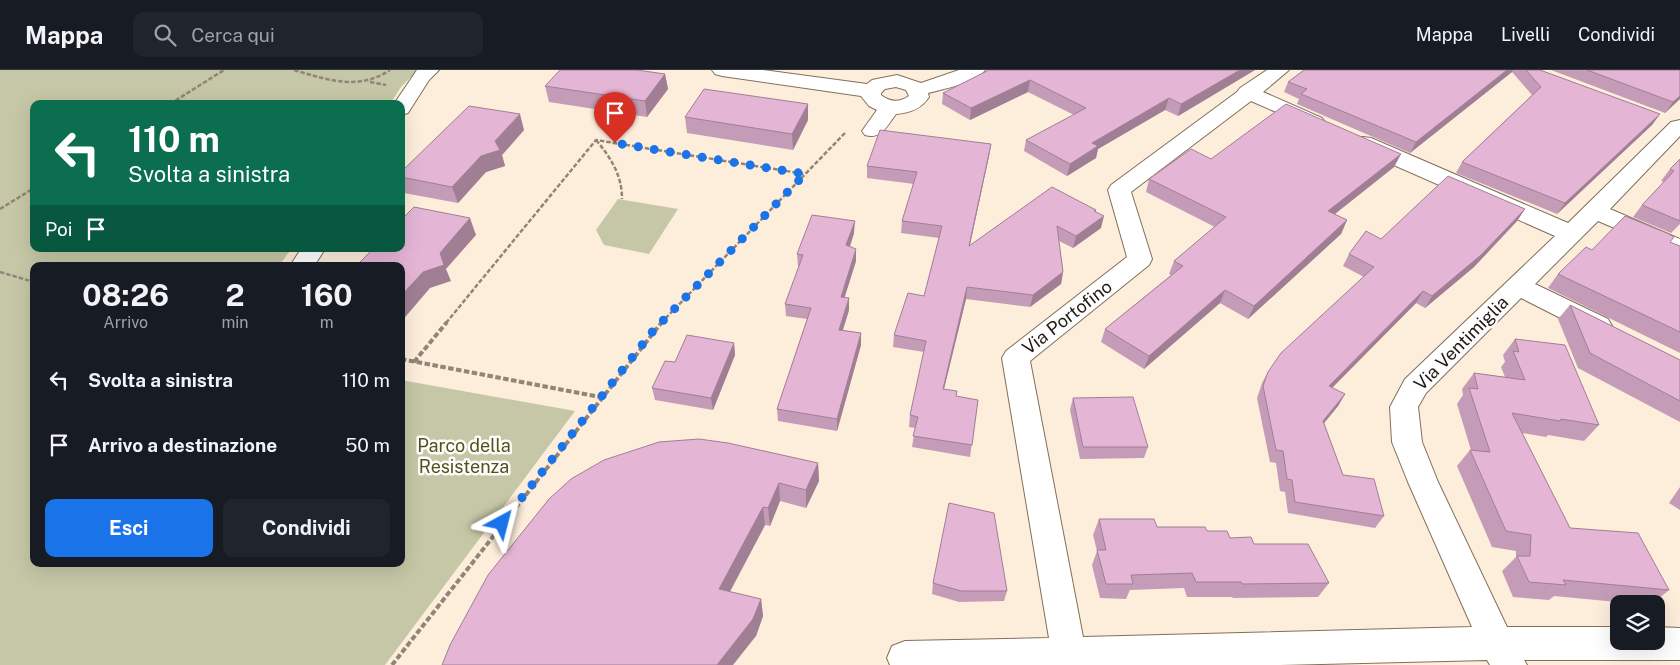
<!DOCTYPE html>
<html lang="it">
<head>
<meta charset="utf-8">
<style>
	:root { --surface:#171b24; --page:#20242c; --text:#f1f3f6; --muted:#9ea1a6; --line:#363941; --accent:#1a73e8 }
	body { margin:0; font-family:"Public Sans",sans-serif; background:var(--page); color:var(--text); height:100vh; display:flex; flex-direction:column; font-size:19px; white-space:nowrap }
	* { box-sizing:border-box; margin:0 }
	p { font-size:16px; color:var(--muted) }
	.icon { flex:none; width:28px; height:28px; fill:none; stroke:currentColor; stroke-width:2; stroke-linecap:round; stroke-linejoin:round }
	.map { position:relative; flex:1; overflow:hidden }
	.panel { position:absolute; left:30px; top:192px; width:375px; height:305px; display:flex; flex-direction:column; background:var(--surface); border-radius:10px; box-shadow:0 5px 20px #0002 }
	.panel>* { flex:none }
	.banner { position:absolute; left:30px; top:30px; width:375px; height:152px; border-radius:10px; box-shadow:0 5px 20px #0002; background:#0b6e4f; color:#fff; overflow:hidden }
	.buttons { position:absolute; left:1610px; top:525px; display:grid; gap:10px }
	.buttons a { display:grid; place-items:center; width:55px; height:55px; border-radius:10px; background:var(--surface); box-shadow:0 5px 20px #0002; font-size:25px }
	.pin { position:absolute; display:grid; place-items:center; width:42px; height:42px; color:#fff; margin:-51px -21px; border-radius:50% 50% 50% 0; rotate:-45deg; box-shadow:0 0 5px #0007 }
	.pin .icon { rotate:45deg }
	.me { position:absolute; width:55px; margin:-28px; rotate:38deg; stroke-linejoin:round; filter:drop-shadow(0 0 4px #0008) }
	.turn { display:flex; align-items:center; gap:18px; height:105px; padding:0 15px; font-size:22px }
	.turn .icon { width:65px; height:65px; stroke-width:2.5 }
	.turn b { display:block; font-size:35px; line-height:42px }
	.then { display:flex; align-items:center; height:48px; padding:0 15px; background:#0003; gap:10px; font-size:19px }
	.eta { display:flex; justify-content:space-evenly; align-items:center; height:85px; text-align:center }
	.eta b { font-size:30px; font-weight:700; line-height:35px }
	.action { display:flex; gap:10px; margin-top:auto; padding:10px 15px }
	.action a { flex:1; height:58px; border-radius:10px; background:var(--accent); color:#fff; font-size:20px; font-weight:700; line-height:58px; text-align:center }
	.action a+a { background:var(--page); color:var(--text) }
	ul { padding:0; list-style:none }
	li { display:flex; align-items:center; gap:15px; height:65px; padding:0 15px }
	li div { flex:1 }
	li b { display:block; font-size:19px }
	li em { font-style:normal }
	header { display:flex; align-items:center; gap:30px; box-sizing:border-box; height:70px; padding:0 25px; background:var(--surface); border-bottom:1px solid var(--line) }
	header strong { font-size:24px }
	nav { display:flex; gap:28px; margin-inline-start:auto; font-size:18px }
	.search { width:350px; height:45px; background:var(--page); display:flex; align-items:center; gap:12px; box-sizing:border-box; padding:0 18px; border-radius:10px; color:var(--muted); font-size:19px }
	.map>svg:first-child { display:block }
	.green { fill:#c5c7a6 }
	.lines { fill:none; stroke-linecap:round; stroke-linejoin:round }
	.minor-casing { stroke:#81705b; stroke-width:2 }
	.path-far1 { stroke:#918578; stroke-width:2.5; stroke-dasharray:4.5 2; stroke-linecap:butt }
	.path { stroke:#918578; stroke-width:4; stroke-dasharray:5.5 2.5; stroke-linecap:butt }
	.minor { fill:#fff; fill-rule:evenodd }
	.wall { fill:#c59cb7 }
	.shaded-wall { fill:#a07f95 }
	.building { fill:#e5b5d5; stroke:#a07f95 }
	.route { stroke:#1a73e8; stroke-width:9; stroke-dasharray:0 16.2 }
	.labels { text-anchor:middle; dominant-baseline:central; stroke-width:5; stroke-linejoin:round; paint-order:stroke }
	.street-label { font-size:18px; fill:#211a12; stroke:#fdfdfd }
	.park-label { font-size:18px; fill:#515217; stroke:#fdfdfd }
</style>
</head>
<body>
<header>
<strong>Mappa</strong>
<div class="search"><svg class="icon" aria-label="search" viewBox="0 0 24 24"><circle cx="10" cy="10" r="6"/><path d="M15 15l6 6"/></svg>Cerca qui</div>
<nav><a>Mappa</a><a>Livelli</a><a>Condividi</a></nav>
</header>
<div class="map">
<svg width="1680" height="595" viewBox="0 0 1680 595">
	<rect width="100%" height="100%" fill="#fdeddb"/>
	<!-- green -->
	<path class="green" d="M0 0H418L401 17 390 34H34V179H291L279 196H34V494H401V310L575 341 385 595H0Z
		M618 129 678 139 649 184 604 175 596 160Z"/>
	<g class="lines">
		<defs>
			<path id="minor" d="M417 0H439L429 10 408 43 401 45V34H394Z
				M712 0H763L867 14 872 10 897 5 921 13 959 0H985C976 13 943 19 928 23L929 27C921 39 910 43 896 44 887 56 881 70 865 65L862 61 877 40 869 36 861 26 722 6 715 4ZM896 17 906 20 909 26C899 33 890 32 881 25V23L885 19Z
				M1267 0H1289L1263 22 1322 48 1325 52 1322 56 1315 58 1308 56 1251 31 1131 122 1152 189 1149 195 1030 291 1083 567 1472 557 1408 412 1392 372 1390 337 1405 309 1555 166 1355 78 1352 73 1355 68 1363 67 1371 68 1568 153 1671 52 1680 50V66L1610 139 1680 169V186L1598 151 1535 214 1608 249 1612 256 1608 263 1599 265 1590 263 1521 228 1426 323 1418 337 1422 372 1438 412 1507 557H1619V571H1656V557L1680 558V590H1524L1527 595H1490L1487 590 1280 595H890L887 588 892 576 905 571 1049 568 1002 288 1006 281 1127 187 1108 120 1111 115 1237 22 1240 18Z
				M301 179H325L314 196H290Z"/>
		</defs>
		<!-- minor casing -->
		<use href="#minor" class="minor-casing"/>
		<!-- path-far1 -->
		<path class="path-far1" d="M294 0C328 10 358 21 390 0
			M370 12 386 15
			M170 34 224 0
			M596 70C611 88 622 105 622 129
			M0 139 34 118
			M0 202 34 212
			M446 253 596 70 805 104
			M661 253 845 63"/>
		<!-- path -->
		<path class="path" d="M401 289 600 327
			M414 292 447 252
			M392 595 662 252"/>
		<!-- minor -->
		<use href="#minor" class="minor"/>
	</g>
	<!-- wall -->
	<path class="wall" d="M989 0H1255L1178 46 1165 40 1098 79 1096 88 1067 106 1024 81 1026 70 1074 45 1028 22 970 50 942 34 943 23Z
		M1304 0H1540L1660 44 1652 55 1557 144 1456 103 1462 92 1532 25 1512 2 1410 83 1297 34 1299 29 1284 22 1288 12Z
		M1551 0H1680V29L1665 43Z
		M665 4 668 19 647 47 549 32 545 16Z
		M685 47 808 50 793 80 687 63Z
		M524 60 502 85 505 96 486 102 458 133 404 123 401 116V102Z
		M991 74 989 86 970 175 1096 140V142L1101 158 1073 178 1059 171 1063 202 1061 214 1030 237 966 229 944 319 956 327 978 330 970 387 912 377 915 358 909 357 910 345 924 282 893 277 894 265 924 226 939 168 901 163 902 151 914 114 867 108V96Z
		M1401 84 1394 97 1335 144 1347 150 1341 164 1248 249 1220 233 1144 299 1101 272 1105 259 1171 205 1169 204 1174 191 1215 157 1146 122 1149 109 1211 89Z
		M1680 89V154L1671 163 1633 147 1642 135 1664 112 1661 111 1670 99Z
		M1525 139 1517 151 1474 197 1425 238 1416 233 1332 318 1345 324 1338 336 1324 353 1343 405 1384 446 1375 458 1288 443 1285 422 1280 421 1276 393 1270 392 1257 328 1262 313 1268 302 1364 207 1343 196 1349 184 1381 169Z
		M854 163 850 177 856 191 844 228H849V240L843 260 861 263V275L837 361 778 351 777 339 807 249 786 246 785 234 799 196H798L797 184Z
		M1670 172 1680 176V283L1548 218 1558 204 1592 180Z
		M1570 235 1680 290V352L1578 298 1558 249Z
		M1515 269 1599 355 1584 371 1548 365 1546 367 1522 363 1570 458 1669 520 1652 534H1638L1554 526 1549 530 1513 527 1502 501 1516 487V481L1492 477 1457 396 1470 380H1471L1457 334 1463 325 1462 319 1474 303 1505 307 1501 297 1505 292 1503 285Z
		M734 273 735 285 713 340 655 330 652 318 675 292Z
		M1073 328 1148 377 1144 388 1080 389 1070 340Z
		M818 393 819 411 806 438 780 431 770 456 765 455 730 522 761 529 763 546 756 566 450 575Z
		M1680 417V440L1669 433Z
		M1099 449 1157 457 1207 461 1254 474 1329 513 1318 527 1233 528 1232 527H1187L1184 518 1130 520 1126 529 1100 528 1092 495 1097 481 1093 465Z
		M933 513 1007 521 1004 531 959 532 932 524Z"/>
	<!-- shaded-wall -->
	<path class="shaded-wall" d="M1240 0H1255L1178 46 1181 34Z
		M1507 0H1513L1512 2 1410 83 1416 72Z
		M665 4 668 19 647 47 645 31Z
		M1030 10 1028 22 970 50 971 38Z
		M1680 26V29L1665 43 1673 32Z
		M1169 28 1165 40 1098 79 1096 88 1067 106 1070 94 1092 73Z
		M808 34V50L793 80 792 64Z
		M520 44 524 60 502 85 505 96 486 102 458 133 452 117Z
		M1660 44 1652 55 1557 144 1565 133Z
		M991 74 989 86 967 188 969 176Z
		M1401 84 1394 97 1322 154 1328 141Z
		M1525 139 1517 151 1474 197 1425 238 1432 226Z
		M1104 146 1101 158 1073 178 1076 166Z
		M470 148 476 165 446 199 451 211 430 218 401 252V226Z
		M1347 150 1341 164 1248 249 1254 236Z
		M855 151 854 163 846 187V175Z
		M856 179V191L841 239V227Z
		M1063 202 1061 214 1030 237 1033 225Z
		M967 217 966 229 941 331 943 319Z
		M1225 220 1220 233 1144 299 1149 286Z
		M1423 221 1416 233 1322 328 1329 316Z
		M849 228V240L839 272V260Z
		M861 263V275L837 361V349Z
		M734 273 735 285 713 340 711 328Z
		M1345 324 1338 336 1316 363 1323 351Z
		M818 393 819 411 806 438V420Z
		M779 413 780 431 770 456 768 438Z
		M763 437 765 455 722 536 719 519Z
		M761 529 763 546 756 566 733 595H717Z"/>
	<!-- building -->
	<path class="building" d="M560 0H637L665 4 645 31 545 16Z
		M989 0H1240L1181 34 1169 28 1092 73 1098 76 1070 94 1026 70 1086 38 1030 10 971 38 943 23Z
		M1304 0H1507L1416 72 1301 24 1307 19 1288 12Z
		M1526 0H1540L1660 44 1565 133 1462 92 1541 17Z
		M1587 0H1680V26L1673 32Z
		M704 19 808 34 792 64 685 47Z
		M1286 34 1401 84 1328 141 1347 150 1254 236 1225 220 1149 286 1105 259 1183 196 1174 191 1226 147 1149 109 1191 79 1211 89Z
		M469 36 520 44 495 71 500 80 481 86 452 117 401 107V102Z
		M880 60 991 74 969 176 1052 117 1096 140 1094 141 1104 146 1076 166 1057 156 1063 202 1033 225 967 217 943 319 957 321 956 326 978 330 972 375 913 366 918 347 910 345 926 271 894 265 908 223 924 226 942 156 902 151 917 102 867 96Z
		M1680 89V151L1642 135 1674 101 1670 99Z
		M1448 106 1525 139 1481 185 1432 226 1423 221 1329 316 1345 324 1323 351 1343 405 1374 409 1384 446 1295 432 1292 410 1287 409 1283 381 1276 380 1263 316 1268 302 1281 283 1374 197 1349 184 1366 161 1381 169Z
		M414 137 470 148 440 183 444 195 423 202 401 226V196H356L373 179H401V150Z
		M812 145 855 151 846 175 856 179 841 227 849 228 839 260 861 263 837 349 777 339 811 238 785 234 803 185 797 184Z
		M1625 146 1669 164 1674 167 1670 172 1680 176V262L1558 204 1586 177 1592 180Z
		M1570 235 1680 290V331L1590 283Z
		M687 265 734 273 711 328 652 318 665 291 675 292Z
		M1515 269 1565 275 1599 355 1561 349 1560 351 1512 343 1570 458 1638 463 1669 520 1563 510 1566 515 1529 512 1517 486H1530L1531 465 1506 461 1470 380 1490 382 1469 318 1478 319 1474 303 1525 310 1513 281 1519 282Z
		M1133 327 1148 377H1083L1073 328Z
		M699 369 728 373 818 393 806 420 779 413 768 438 763 437 719 519 761 529 753 549 717 595H442L450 575 488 505 549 429 571 409 604 390 659 372Z
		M949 433 994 443 1007 521H961L933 513Z
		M1099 449H1154L1157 457H1205L1207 461H1227L1230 468 1251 467 1254 474H1308L1329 513 1242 514 1241 512H1196L1192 503 1131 505 1133 514H1106L1097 480H1106Z"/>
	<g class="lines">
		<!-- route -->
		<path class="route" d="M502 453 653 261 805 104 615 73"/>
	</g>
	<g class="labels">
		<!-- street labels -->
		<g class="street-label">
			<text transform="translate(1067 247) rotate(-38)">Via Portofino</text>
			<text transform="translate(1461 273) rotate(-45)">Via Ventimiglia</text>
		</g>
		<!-- park labels -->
		<g class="park-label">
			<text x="464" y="375">Parco della<tspan x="464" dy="21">Resistenza</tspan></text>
		</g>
	</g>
</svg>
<div class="buttons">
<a><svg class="icon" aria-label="layers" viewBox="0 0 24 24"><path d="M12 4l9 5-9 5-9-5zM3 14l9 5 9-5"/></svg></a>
</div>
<div class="pin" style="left:615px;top:73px;background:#d93025"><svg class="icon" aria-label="arrive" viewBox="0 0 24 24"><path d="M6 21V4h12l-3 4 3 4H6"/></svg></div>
<svg class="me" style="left:502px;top:453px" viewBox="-20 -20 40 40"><path d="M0-17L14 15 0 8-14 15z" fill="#1a73e8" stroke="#fff" stroke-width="4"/></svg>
<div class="banner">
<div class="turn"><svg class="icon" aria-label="left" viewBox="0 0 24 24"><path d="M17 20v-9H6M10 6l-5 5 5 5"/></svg><div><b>110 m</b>Svolta a sinistra</div></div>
<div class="then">Poi<svg class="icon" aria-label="arrive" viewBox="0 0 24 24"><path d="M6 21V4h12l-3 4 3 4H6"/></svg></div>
</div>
<section class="panel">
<div class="eta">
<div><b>08:26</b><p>Arrivo</p></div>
<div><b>2</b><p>min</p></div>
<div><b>160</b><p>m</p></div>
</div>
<ul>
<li><svg class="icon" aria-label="left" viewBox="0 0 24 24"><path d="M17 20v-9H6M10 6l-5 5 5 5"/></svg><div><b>Svolta a sinistra</b></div><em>110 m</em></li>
<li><svg class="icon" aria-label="arrive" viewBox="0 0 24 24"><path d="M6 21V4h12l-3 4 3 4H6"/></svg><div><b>Arrivo a destinazione</b></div><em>50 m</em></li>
</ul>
<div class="action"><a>Esci</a><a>Condividi</a></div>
</section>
</div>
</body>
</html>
